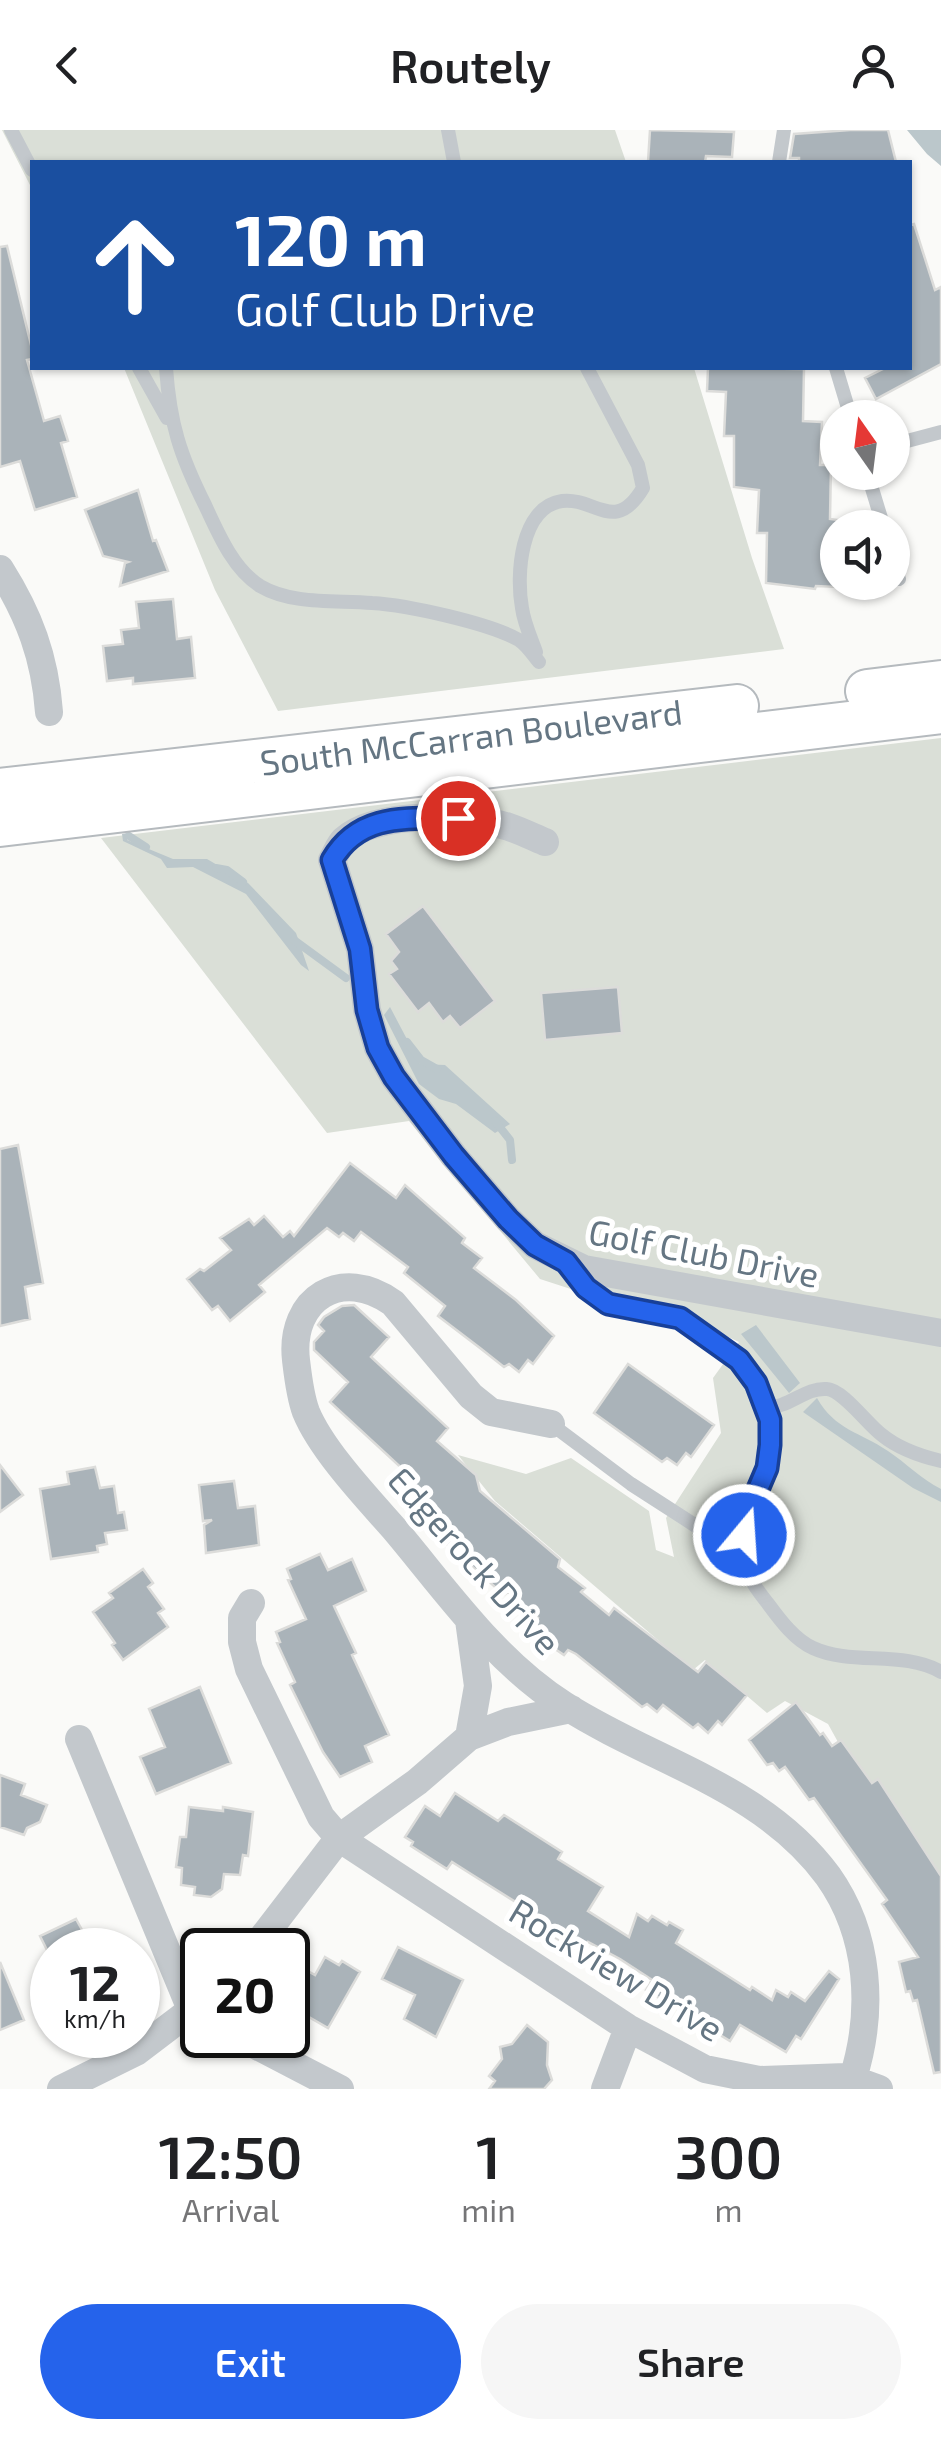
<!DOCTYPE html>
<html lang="en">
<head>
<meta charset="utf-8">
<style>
	:root { --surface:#fff; --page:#f6f6f6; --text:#202124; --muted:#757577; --accent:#2563eb }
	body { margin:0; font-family:"Exo 2",sans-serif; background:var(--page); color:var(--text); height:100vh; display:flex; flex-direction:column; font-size:38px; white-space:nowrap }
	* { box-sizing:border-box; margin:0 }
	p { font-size:32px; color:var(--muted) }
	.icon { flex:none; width:55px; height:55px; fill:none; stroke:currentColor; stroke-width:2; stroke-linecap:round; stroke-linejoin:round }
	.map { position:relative; height:1959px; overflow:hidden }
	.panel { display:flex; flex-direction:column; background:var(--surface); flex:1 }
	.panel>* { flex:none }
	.top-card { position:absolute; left:30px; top:30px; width:882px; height:210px; border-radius:0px; box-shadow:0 2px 8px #0004; background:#1a4fa0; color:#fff; overflow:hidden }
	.needle { width:65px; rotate:346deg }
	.fabs { position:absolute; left:820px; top:270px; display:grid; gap:20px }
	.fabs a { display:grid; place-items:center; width:90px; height:90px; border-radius:50%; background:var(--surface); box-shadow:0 2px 8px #0004; font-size:50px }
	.speed { position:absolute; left:30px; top:1798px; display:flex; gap:20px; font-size:50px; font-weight:700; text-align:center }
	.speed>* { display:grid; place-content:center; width:130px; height:130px; border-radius:50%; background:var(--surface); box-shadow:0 2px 8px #0004; line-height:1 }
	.speed small { font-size:25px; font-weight:400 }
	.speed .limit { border:5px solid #111; border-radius:15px; background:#fff; color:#111 }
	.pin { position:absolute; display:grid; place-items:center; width:85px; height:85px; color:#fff; margin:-42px; border:5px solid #fff; border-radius:50%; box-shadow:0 2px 10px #0007 }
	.me { position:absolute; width:110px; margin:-55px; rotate:18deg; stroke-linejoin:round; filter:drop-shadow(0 0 8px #0008) }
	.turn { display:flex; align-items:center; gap:35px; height:210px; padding:0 40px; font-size:45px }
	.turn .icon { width:130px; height:130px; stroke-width:2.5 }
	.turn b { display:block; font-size:70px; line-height:85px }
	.eta { display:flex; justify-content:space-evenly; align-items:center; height:170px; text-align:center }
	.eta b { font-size:60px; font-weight:600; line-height:70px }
	.action { display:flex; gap:20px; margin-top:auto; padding:20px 40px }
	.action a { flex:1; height:115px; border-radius:60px; background:var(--accent); color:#fff; font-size:40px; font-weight:600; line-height:115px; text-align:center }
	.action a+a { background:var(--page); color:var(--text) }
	header { display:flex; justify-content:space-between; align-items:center; height:130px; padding:0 40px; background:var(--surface); font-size:45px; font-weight:600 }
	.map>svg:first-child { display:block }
	.green { fill:#dadfd7 }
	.water { fill:#bbc7cb }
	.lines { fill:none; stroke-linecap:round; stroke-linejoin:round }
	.stream { stroke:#bbc7cb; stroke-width:8 }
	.building { fill:#aab3b9; stroke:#dcdcda; stroke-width:2.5 }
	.primary-casing { stroke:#b5babe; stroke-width:46 }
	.service { stroke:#c3c8cc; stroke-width:14 }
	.minor { stroke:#c3c8cc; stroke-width:28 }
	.primary { stroke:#fff; stroke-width:42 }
	.route-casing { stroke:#184099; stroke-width:25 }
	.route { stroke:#2563eb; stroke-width:18 }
	.labels { text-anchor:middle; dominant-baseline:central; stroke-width:10; stroke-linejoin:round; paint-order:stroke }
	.street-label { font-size:35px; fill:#657683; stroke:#fff }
</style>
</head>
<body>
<header><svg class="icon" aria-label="back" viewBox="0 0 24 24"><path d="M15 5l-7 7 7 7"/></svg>Routely<svg class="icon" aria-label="person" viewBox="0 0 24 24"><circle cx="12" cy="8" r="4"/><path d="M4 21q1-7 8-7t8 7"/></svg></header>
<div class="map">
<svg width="941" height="1959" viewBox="0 0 941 1959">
	<rect width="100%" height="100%" fill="#fafaf8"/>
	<!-- green -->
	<path class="green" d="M2 0H615L626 32H32V59Z
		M124 238H694L752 428 784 519 278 581 215 460Z
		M941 608V1763L854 1641 828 1594 785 1571 767 1583 705 1530 693 1540 495 1371 458 1325 526 1344 571 1328 649 1381 656 1420 674 1427 666 1388 721 1303 713 1248 739 1212 692 1190 623 1176 540 1149 409 991 327 1003 101 708Z"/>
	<!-- water -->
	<path class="water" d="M907 0H941V36L927 24Z
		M127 703V710L173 729H207L248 753 296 803 309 841 301 835 246 764 193 737 167 738 161 729 123 711 122 704Z
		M390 877 420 934 445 935 510 994 495 1003 456 974 439 969 419 954 384 885Z
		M756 1195 800 1253 789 1263 741 1204Z
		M817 1268C835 1300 860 1302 888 1321 906 1333 921 1349 941 1359V1372L913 1358 803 1282Z"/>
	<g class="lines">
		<!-- stream -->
		<path class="stream" d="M129 706 146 717
			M216 738 227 740 243 752
			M294 810 346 848
			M407 912 421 930 437 939
			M495 991 510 1010 512 1030"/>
	</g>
	<!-- building -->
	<path class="building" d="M650 0 734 2 732 27 706 26 705 32H648Z
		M850 0H888L896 32H799V28H790L794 4Z
		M914 94 935 160 941 157V234L876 269 865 248 885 238H910V95Z
		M7 116 32 219V229L27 230 44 291 60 286 68 311 61 313 77 367 35 380 20 331 0 337V117Z
		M708 238 804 239 803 291 822 292 820 335H831L830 389 838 390V457L816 456 815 459 766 453 767 403H757L759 360 734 357V306H724L726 262 707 261Z
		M138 360 153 411 156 410 168 441 120 456 125 433 128 432 103 426 85 380Z
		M173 469 177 509 191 507 195 548 133 554V548L107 551 103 516 123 514 121 500 139 498 136 472Z
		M423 776 495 871 460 898 450 886 443 892 429 873 418 882 389 844 397 839 391 831 399 822 386 804Z
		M618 857 622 903 545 910 541 863Z
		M18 1015 43 1153 25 1157 30 1189 0 1196V1019Z
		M350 1033 396 1068 405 1055 465 1108 462 1113 482 1128 474 1138 516 1170 554 1206 533 1234 528 1230 519 1242 509 1234 504 1237 480 1218 438 1186 445 1176 404 1143 408 1137 361 1102 354 1111 343 1103 339 1107 327 1098 259 1155 265 1162 230 1191 218 1176 212 1180 187 1149 200 1139 204 1141 231 1120 220 1108 249 1089 254 1095 264 1086 283 1107 290 1101 294 1106Z
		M354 1175 389 1207 371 1227 448 1298 437 1311 476 1345 480 1361 560 1429 558 1437 585 1458 581 1462 609 1485 614 1478 698 1542 706 1532 747 1565 722 1595 718 1591 708 1603 698 1594 693 1598 663 1575 657 1582 647 1574 642 1577 576 1524 568 1520 564 1525 555 1519 550 1522 526 1503 538 1488 508 1462 504 1465 441 1409 452 1397 424 1372 419 1375 396 1355 407 1343 330 1272 348 1252 314 1220V1212L324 1201 318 1195 324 1187 342 1176Z
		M628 1234 714 1295 691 1327 686 1323 677 1335 667 1328 662 1332 594 1283Z
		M0 1335 23 1365 0 1382Z
		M95 1337 100 1358 114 1356 118 1383 124 1382 127 1400 105 1403 107 1414 97 1416 98 1422 51 1429 40 1359 69 1354 67 1342Z
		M234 1351 238 1378 255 1376 259 1415 206 1423 204 1395 212 1390 203 1391 199 1355Z
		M320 1424 328 1440 352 1429 366 1461 334 1476 356 1523 352 1525 389 1605 365 1616 372 1632 340 1647 323 1622 290 1555 295 1552 277 1513 280 1512 276 1502 306 1489 288 1450 291 1449 287 1439Z
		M143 1439 153 1453 148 1457 164 1479 158 1483 168 1497 123 1530 112 1515 115 1513 93 1482 113 1468 109 1463Z
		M200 1557 231 1633 156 1664 140 1627 165 1617 149 1579Z
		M796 1572 820 1605 823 1603 832 1616 841 1610 872 1653 878 1649 941 1746V1942L934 1943 917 1870 913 1871 910 1861 906 1862 899 1832 918 1827 882 1774 887 1770 814 1668 809 1670 785 1637 779 1641 773 1633 767 1635 749 1610Z
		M0 1645 25 1654 21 1665 47 1675 40 1692 27 1698 24 1705 0 1697Z
		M455 1663 498 1691 504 1685 562 1722 558 1729 603 1757 588 1781 629 1807 637 1784 648 1791 652 1786 667 1795 669 1792 683 1800 676 1813 750 1860 752 1857 772 1870 776 1860 788 1867 791 1862 805 1871 829 1841 839 1849 801 1909 796 1906 786 1922 740 1895 730 1911 646 1860 652 1850 620 1829 588 1812 581 1823 536 1796 541 1788 471 1744 452 1732 447 1739 411 1716 413 1712 405 1707 425 1676 440 1686Z
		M189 1677 223 1681V1677L253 1682 248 1726 243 1725 240 1745 224 1744 222 1759 211 1767 194 1765 195 1757 181 1755 182 1738 176 1737 180 1707H186Z
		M76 1789 93 1820H47L40 1806Z
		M398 1817 463 1850 436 1907 404 1889 415 1865 382 1849Z
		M325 1827 339 1835 342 1831 360 1842 328 1898 300 1882 288 1902V1843L298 1850 304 1839 315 1845Z
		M0 1832 24 1890 0 1900Z
		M527 1895 548 1912 547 1935 552 1950 544 1959H489L495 1951 489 1946 502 1929 500 1917 512 1914Z"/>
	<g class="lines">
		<defs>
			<path id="primary" d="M867 561 941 552
				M0 660 737 576
				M0 695 941 582"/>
		</defs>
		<!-- primary casing -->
		<use href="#primary" class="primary-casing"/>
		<!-- service -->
		<path class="service" d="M11 0 32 40
			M448 0 454 32
			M779 32 784 0
			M139 238 167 288
			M166 238C170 294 180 325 205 375 218 403 233 439 260 456 292 475 336 470 372 473 407 475 489 493 519 510 527 515 533 525 539 532
			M836 238 851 288
			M892 315 941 302
			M867 342 884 398
			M892 427 899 449
			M536 522C531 508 524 493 522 478 516 446 520 377 562 371 595 367 615 405 643 358L638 335 587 238
			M571 1139C597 1174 616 1175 658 1183 665 1185 674 1185 681 1188 721 1205 749 1239 766 1277 788 1279 805 1257 827 1259 843 1260 868 1295 882 1305 899 1319 920 1326 941 1331
			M766 1277C772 1296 772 1318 767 1338 758 1375 732 1410 751 1449 755 1458 763 1467 769 1475 780 1490 795 1510 813 1518 852 1536 903 1520 941 1542
			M551 1294 631 1354 696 1396 711 1404 745 1407"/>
		<!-- minor -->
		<path class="minor" d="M0 439C29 485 45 527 49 582
			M545 712C533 707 521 701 509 697 470 684 376 680 344 710 339 715 336 724 332 730L360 819 367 880 378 918 394 947 454 1026 508 1089 535 1115 584 1139 941 1203
			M551 1294 491 1282 471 1266 393 1173C342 1136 289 1168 296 1230 298 1247 300 1266 306 1282 322 1321 369 1370 397 1402 448 1463 496 1532 564 1575 653 1632 763 1657 828 1746 870 1805 874 1881 853 1948
			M251 1473 242 1488V1512L249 1539 321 1687 339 1708 628 1898 705 1939 759 1950 846 1947 879 1959
			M469 1607 478 1556 469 1490
			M79 1609 192 1882 202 1888
			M253 1820 339 1708 417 1652 469 1607 508 1592 571 1579
			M236 1905 340 1959
			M61 1959 136 1922 202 1872
			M605 1959 628 1898"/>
		<!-- primary -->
		<use href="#primary" class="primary"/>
	</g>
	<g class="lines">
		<defs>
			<path id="route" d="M458 688C409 689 360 682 332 730L360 819 367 880 378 918 394 947 454 1026 508 1089 535 1115 566 1132 586 1158 608 1174 680 1188 739 1230 756 1253 770 1290V1315L767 1338 750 1378 746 1407 744 1405"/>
		</defs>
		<!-- route casing -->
		<use href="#route" class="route-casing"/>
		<!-- route -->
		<use href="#route" class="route"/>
	</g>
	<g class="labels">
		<!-- street labels -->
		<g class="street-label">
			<text transform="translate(471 606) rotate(-7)">South McCarran Boulevard</text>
			<text transform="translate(704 1122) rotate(11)">Golf Club Drive</text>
			<text transform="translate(475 1430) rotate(48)">Edgerock Drive</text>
			<text transform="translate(617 1839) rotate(31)">Rockview Drive</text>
		</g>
	</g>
</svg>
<div class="fabs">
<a><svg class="needle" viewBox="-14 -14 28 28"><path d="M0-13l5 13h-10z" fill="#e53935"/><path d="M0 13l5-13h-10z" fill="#757577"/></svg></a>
<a><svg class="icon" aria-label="sound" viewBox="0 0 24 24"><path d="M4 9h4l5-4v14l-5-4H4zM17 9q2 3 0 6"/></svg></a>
</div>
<div class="speed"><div>12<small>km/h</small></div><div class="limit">20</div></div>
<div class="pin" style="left:458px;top:688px;background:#d93025"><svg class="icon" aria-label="arrive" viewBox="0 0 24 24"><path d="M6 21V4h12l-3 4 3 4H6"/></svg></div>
<svg class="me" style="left:744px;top:1405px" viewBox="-20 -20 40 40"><circle r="17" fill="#2563eb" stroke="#fff" stroke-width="3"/><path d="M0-11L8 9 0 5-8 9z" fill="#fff"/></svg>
<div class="top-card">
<div class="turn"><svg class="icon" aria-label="ahead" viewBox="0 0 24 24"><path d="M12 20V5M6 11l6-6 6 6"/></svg><div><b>120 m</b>Golf Club Drive</div></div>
</div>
</div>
<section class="panel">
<div class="eta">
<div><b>12:50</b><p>Arrival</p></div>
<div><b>1</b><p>min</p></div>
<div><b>300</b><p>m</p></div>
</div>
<div class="action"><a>Exit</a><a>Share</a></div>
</section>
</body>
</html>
